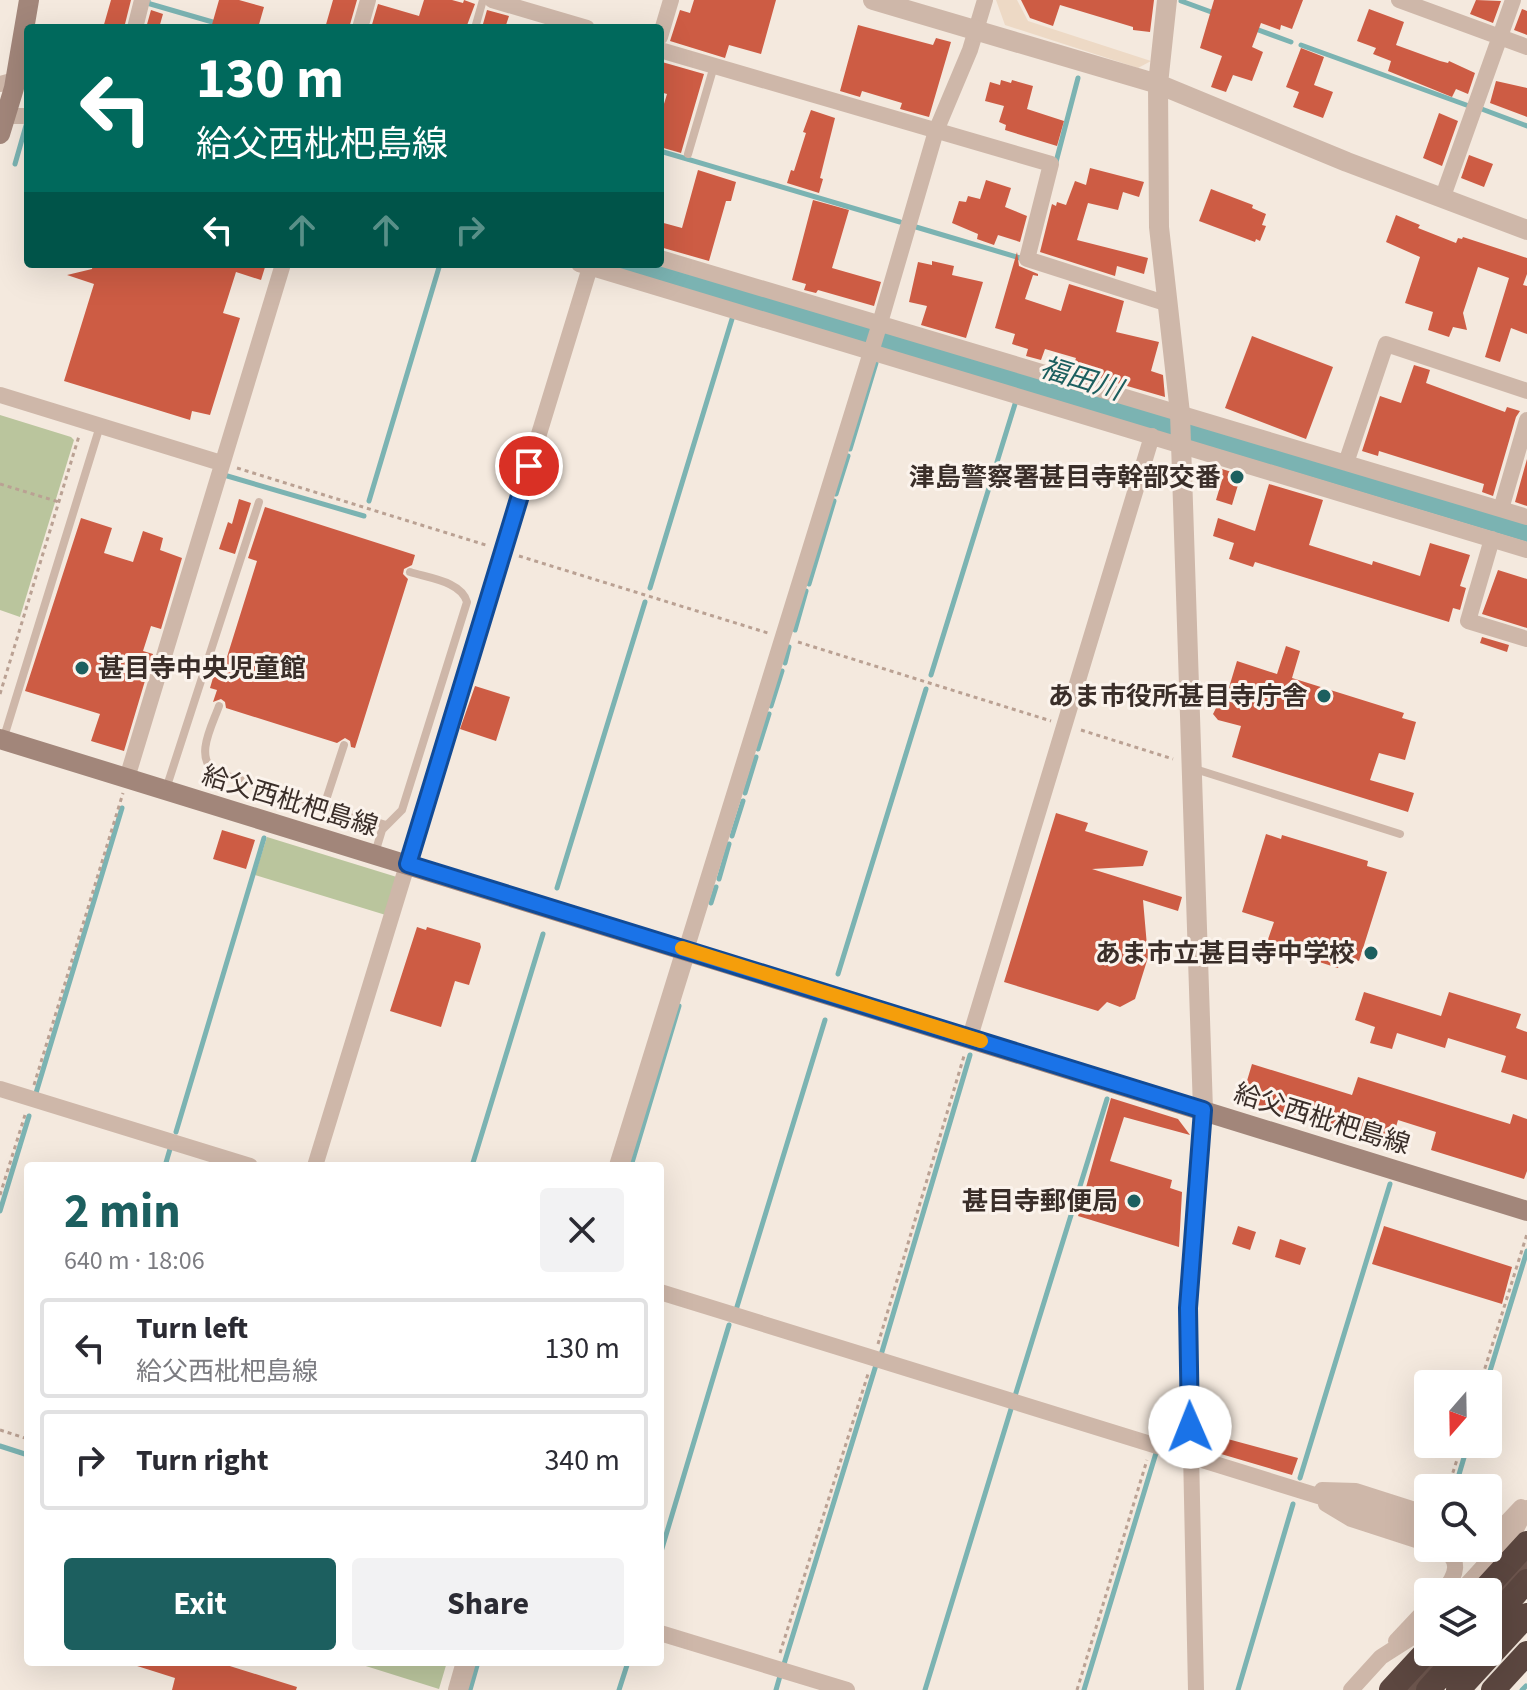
<!DOCTYPE html>
<html lang="en">
<head>
<meta charset="utf-8">
<style>
	:root { --surface:#fff; --page:#f2f2f3; --text:#2b2b33; --muted:#7c7c81; --line:#e1e1e2; --accent:#1c5f5f }
	body { margin:0; font-family:"Source Sans 3","Noto Sans JP",sans-serif; background:var(--page); color:var(--text); height:100vh; display:flex; flex-direction:column; font-size:30px; white-space:nowrap }
	* { box-sizing:border-box; margin:0 }
	p { font-size:26px; color:var(--muted) }
	.icon { flex:none; width:44px; height:44px; fill:none; stroke:currentColor; stroke-width:2; stroke-linecap:round; stroke-linejoin:round }
	.map { position:relative; flex:1; overflow:hidden }
	.details { position:absolute; left:24px; top:1162px; width:640px; height:504px; display:flex; flex-direction:column; background:var(--surface); border-radius:8px; box-shadow:0 8px 32px #0002 }
	.details>* { flex:none }
	.guide { position:absolute; left:24px; top:24px; width:640px; height:244px; border-radius:8px; box-shadow:0 8px 32px #0002; background:#00695c; color:#fff; overflow:hidden }
	.needle { width:52px; rotate:200deg }
	.tools { position:absolute; left:1414px; top:1370px; display:grid; gap:16px }
	.tools a { display:grid; place-items:center; width:88px; height:88px; border-radius:8px; background:var(--surface); box-shadow:0 8px 32px #0002; font-size:40px }
	.pin { position:absolute; display:grid; place-items:center; width:68px; height:68px; color:#fff; margin:-34px; border:4px solid #fff; border-radius:50%; box-shadow:0 2px 8px #0007 }
	.me { position:absolute; width:88px; margin:-44px; rotate:359deg; stroke-linejoin:round; filter:drop-shadow(0 0 6px #0008) }
	.turn { display:flex; align-items:center; gap:28px; height:168px; padding:0 40px; font-size:36px }
	.turn .icon { width:104px; height:104px; stroke-width:2.5 }
	.turn b { display:block; font-size:56px; line-height:68px }
	.lanes { display:flex; align-items:center; height:76px; padding:0 40px; background:#0003; justify-content:center; gap:40px; direction:ltr }
	.lanes .off { opacity:.35 }
	.round { display:grid; place-items:center; flex:none; width:84px; height:84px; border-radius:8px; background:var(--page) }
	.summary { display:flex; align-items:center; justify-content:space-between; height:136px; padding:0 40px }
	h1 { font-size:48px; font-weight:700; line-height:60px; color:var(--accent) }
	.button { display:flex; gap:16px; margin-top:auto; padding:16px 40px }
	.button a { flex:1; height:92px; border-radius:8px; background:var(--accent); color:#fff; font-size:32px; font-weight:700; line-height:92px; text-align:center }
	.button a+a { background:var(--page); color:var(--text) }
	ul { padding:0; list-style:none }
	li { display:flex; align-items:center; gap:24px; height:100px; margin:0 16px 12px; padding:0 24px; border:4px solid var(--line); border-radius:8px }
	li div { flex:1 }
	li b { display:block; font-size:30px }
	li em { font-style:normal }
	.map>svg:first-child { display:block }
	.green { fill:#bac59d }
	.plaza { fill:#edd9c5 }
	.water { fill:#7bb3b2 }
	.lines { fill:none; stroke-linecap:round; stroke-linejoin:round }
	.stream { stroke:#7bb3b2; stroke-width:5 }
	.building { fill:#cd5c44 }
	.path { stroke:#baa193; stroke-width:3; stroke-dasharray:4 4; stroke-linecap:butt }
	.service { stroke:#ceb7a9; stroke-width:8 }
	.minor { stroke:#ceb7a9; stroke-width:16 }
	.tertiary { stroke:#ceb7a9; stroke-width:20 }
	.secondary { stroke:#a2867a; stroke-width:20 }
	.trunk { stroke:#6c554d; stroke-width:22 }
	.motorway { stroke:#5c4740; stroke-width:24 }
	.motorway-bridge { stroke:#5c4740; stroke-width:24 }
	.route-casing { stroke:#114b97; stroke-width:20 }
	.route { stroke:#1a73e8; stroke-width:14 }
	.slow { stroke:#f59e0b; stroke-width:14 }
	.poi-dot { fill:#1c5f5f; stroke:#fbf3ec; stroke-width:3 }
	.labels { text-anchor:middle; dominant-baseline:central; stroke-width:6; stroke-linejoin:round; paint-order:stroke }
	.poi-label { font-size:26px; font-weight:bold; fill:#3a2e29; stroke:#fbf3ec; text-anchor:end }
	.street-label { font-size:26px; fill:#3a2e29; stroke:#fbf3ec }
	.water-label { font-size:28px; font-style:italic; fill:#1c5f5f; stroke:#fbf3ec }
</style>
</head>
<body>
<div class="map">
<svg width="1527" height="1690" viewBox="0 0 1527 1690">
	<rect width="100%" height="100%" fill="#f4e9de"/>
	<!-- green -->
	<path class="green" d="M0 415 71 437 74 440 20 617 0 610Z
		M267 837 400 878 389 916 255 875Z
		M353 1662H447L439 1689Z"/>
	<!-- plaza -->
	<path class="plaza" d="M996 0H1017L1028 21 1151 61 1138 68 1005 25Z"/>
	<!-- water -->
	<path class="water" d="M601 264H659L1527 524V542Z"/>
	<g class="lines">
		<!-- stream -->
		<path class="stream" d="M148 1 147 3 216 23
			M1181 1 1214 13
			M1253 28 1291 42
			M1301 45 1469 106
			M1479 108 1527 126
			M660 151 900 222
			M1056 162 1078 78
			M15 164 27 122
			M916 227 1020 258
			M850 449 876 363
			M224 475 364 516
			M836 494 848 456
			M369 501 440 264
			M809 584 834 501
			M650 588 732 319
			M795 630 806 591
			M785 663 789 647
			M931 675 1015 404
			M771 706 782 671
			M758 749 769 714
			M745 793 756 757
			M732 836 743 801
			M719 879 729 844
			M557 888 645 602
			M711 903 716 887
			M838 974 926 689
			M36 1093 122 808
			M176 1132 264 838
			M165 1166 170 1149
			M472 1166 543 934
			M631 1166 679 1006
			M0 1211 29 1116
			M736 1310 825 1020
			M881 1355 970 1055
			M1486 1384 1527 1251
			M1015 1396 1107 1099
			M0 1446 28 1455
			M1300 1478 1390 1184
			M1455 1488 1468 1444
			M660 1555 729 1325
			M784 1664 876 1365
			M470 1690 478 1662
			M619 1690 628 1662
			M776 1690 780 1676
			M925 1690 1011 1409
			M1084 1690 1156 1453
			M1238 1690 1293 1504
			M1522 1690 1526 1686"/>
	</g>
	<!-- building -->
	<path class="building" d="M111 0H131L124 28H103Z
		M219 0H239L264 7 258 28H211Z
		M333 0H357L349 28H325Z
		M424 0H452L463 3 464 0 475 4 466 28H371L378 4 419 16Z
		M694 0H776L761 54 729 45 725 58 670 41 680 10 690 13Z
		M1021 0H1154L1150 32 1133 30V27L1060 5 1053 26 1030 18Z
		M1214 0H1303L1292 29 1281 25 1280 30 1261 23 1252 47 1263 52 1252 81 1233 75 1226 92 1211 87 1222 56 1200 48Z
		M1476 0 1501 1 1493 23 1470 14Z
		M1369 9 1404 22 1396 45 1440 61 1448 63 1449 61 1475 73 1468 94 1456 89 1452 97 1388 71 1391 61 1373 54 1376 48 1357 41Z
		M1522 9 1527 11V35L1514 30Z
		M151 10 163 14 159 28H146Z
		M487 10 509 16 505 28 483 24Z
		M858 25 933 45 936 38 951 42 929 117 900 109 902 103 862 91 860 97 840 91Z
		M1301 48 1324 57 1314 85 1333 92 1323 118 1293 107 1299 92 1286 87Z
		M662 62 704 74 681 153 660 147V117L667 94 660 92Z
		M1001 80 1011 83 1012 80 1033 86 1027 109 1064 121 1057 146 1005 130 1006 125 999 122 1004 106 985 101 990 82 1000 85Z
		M1496 81 1527 88V117L1490 103Z
		M811 110 835 118 820 178 823 179 819 193 787 183 791 170 794 171 806 133 803 132Z
		M1439 113 1458 121 1442 166 1423 158Z
		M1469 155 1493 164 1484 187 1461 178Z
		M1090 168 1144 182 1139 197 1123 192 1118 210 1088 203 1077 240 1148 258 1144 274 1117 266 1115 276 1040 252 1052 204 1056 206 1057 202 1066 205 1075 181 1086 185Z
		M698 170 736 182 731 201H726L709 261 660 247V222L682 228Z
		M986 180 1011 188 1005 207 1027 216 1020 242 998 235 994 245 977 239 978 234 952 223 959 201 966 202 968 196 980 199Z
		M1211 189 1253 205 1252 208 1266 214 1262 225 1266 226 1260 241 1256 239 1255 242 1199 221Z
		M813 200 849 210 832 268 881 282 874 306 818 290 816 293 804 290 806 284 792 280Z
		M1396 215 1420 225 1418 228 1456 243 1458 238 1462 239 1463 237 1527 258V274L1523 285 1527 286V334L1511 328 1500 362 1485 357 1509 278 1478 267 1463 313 1467 330 1453 327 1449 337 1428 330 1433 312 1405 303 1420 257 1386 242Z
		M1017 252 1019 266 1038 274V276L1033 275 1025 299 1061 311 1069 284 1124 301 1116 332 1159 342 1151 371 1163 375 1165 397 1072 370 1076 358 1045 349 1041 360 1026 356 1028 349 1012 344 1015 334 995 328Z
		M932 261 954 266 952 275 983 282 966 338 921 325 927 306 909 302 918 262 932 265Z
		M93 264H266L261 280 236 272 223 313 240 318 210 415 192 411 190 420 64 381 94 284 67 275 92 269Z
		M1252 336 1333 367 1306 439 1225 408Z
		M1414 365 1430 370 1426 383 1505 412 1507 407 1520 411 1516 417 1493 496 1482 492 1484 484 1379 451 1378 456 1362 451 1380 396 1401 403Z
		M1527 459V506L1515 502Z
		M1219 468 1241 475 1232 505 1216 500 1222 480 1215 478Z
		M1269 484 1323 500 1309 545 1372 565 1373 561 1420 576 1430 543 1470 555 1460 586 1466 588 1460 610 1453 608 1449 622 1255 562 1253 567 1229 559 1234 543 1213 536 1218 518 1255 531Z
		M239 499 251 503 235 554 219 549 228 522 232 524Z
		M265 507 415 555 412 565 404 569 403 574 408 579 355 748 351 747 350 741 345 738 337 743 226 708 225 702 221 699 213 702 217 690 210 688 215 671 222 673 257 561 248 558Z
		M81 518 112 528 104 553 133 562 143 531 163 538 160 550 182 558 161 629 151 626 143 651 153 654 124 751 91 741 100 714 25 691Z
		M1498 570 1527 579V628L1482 614Z
		M1482 637 1509 645 1507 652 1480 643Z
		M1286 646 1300 651 1292 678 1404 713 1402 718 1416 722 1405 760 1379 753 1370 780 1414 793 1408 812 1232 757 1241 726 1218 720 1213 714 1216 708 1224 704 1237 661 1277 674Z
		M475 686 510 697 496 741 460 729Z
		M1056 813 1088 823 1085 831 1148 851 1143 866 1092 869 1182 897 1178 911 1143 900 1147 946 1150 951 1135 999 1120 1007 1107 1002 1098 1011 1004 982Z
		M222 830 255 840 246 869 213 859Z
		M1266 834 1281 839 1282 835 1368 861 1367 866 1387 872 1359 961 1342 956 1338 968 1266 945 1274 922 1242 912Z
		M417 927 426 930 427 927 480 943 481 947 469 985 455 981 441 1027 390 1011Z
		M1364 992 1441 1016 1449 992 1521 1014 1516 1028 1527 1032V1080L1501 1072 1506 1056 1448 1038 1445 1048 1397 1033 1392 1049 1370 1043 1375 1027 1355 1020Z
		M1252 1064 1352 1095 1358 1077 1510 1124 1513 1114 1527 1119V1171L1524 1179 1431 1150 1436 1132 1398 1120 1392 1141 1335 1123 1333 1130 1241 1101Z
		M1111 1098 1178 1119 1190 1135 1124 1117 1110 1161 1172 1180 1170 1188 1182 1192 1179 1247 1078 1216Z
		M1238 1226 1256 1232 1250 1250 1232 1244Z
		M1384 1226 1512 1267 1502 1304 1372 1264Z
		M1280 1239 1306 1248 1300 1265 1275 1257Z
		M1208 1437 1223 1442 1224 1438 1298 1458 1292 1475 1204 1449Z
		M134 1662H217L297 1687 296 1690H172L175 1678 134 1665Z"/>
	<g class="lines">
		<!-- path -->
		<path class="path" d="M237 468 489 546
			M0 484 59 502
			M519 556 768 633
			M798 642 1051 721
			M0 694 79 436
			M1081 730 1173 759
			M34 1085 123 793
			M0 1195 25 1115
			M878 1344 964 1056
			M1480 1384 1527 1234
			M0 1430 28 1439
			M1448 1488 1462 1444
			M780 1653 868 1374
			M1077 1690 1147 1460"/>
		<!-- service -->
		<path class="service" d="M475 28 483 0
			M688 154 714 66
			M219 706C212 726 194 757 215 772L386 825
			M3 740 100 426
			M1195 769 1400 834
			M166 789 259 502
			M324 806 344 745
			M375 853 382 830 402 810 467 602C461 581 428 578 410 572"/>
		<!-- minor -->
		<path class="minor" d="M492 0 587 28
			M1399 0 1527 47
			M135 28 142 0
			M360 28 368 0
			M660 37 671 0
			M660 50 1051 164 1027 259 1168 304
			M0 84 15 80 28 81
			M5 116H28
			M1442 199 1513 0
			M660 258 1527 517
			M579 264 1527 550
			M0 395 221 463
			M1346 463 1386 344 1527 391
			M1501 509 1527 420
			M1492 539 1468 621 1527 639
			M127 778 283 264
			M686 950 880 323 936 131 970 50 985 0
			M970 1037 1152 436
			M0 1089 250 1166
			M315 1166 591 264
			M660 1292 1428 1530
			M1322 1490 1356 1491 1428 1514
			M1326 1504 1351 1519 1428 1544
			M1488 1531 1504 1525 1521 1507
			M1439 1548C1463 1558 1457 1576 1442 1592
			M1460 1592 1514 1533 1527 1508
			M660 1633 847 1690
			M1396 1641 1428 1607
			M1196 1690 1188 1308 1203 1110
			M1351 1690 1381 1657 1428 1627"/>
		<!-- tertiary -->
		<path class="tertiary" d="M873 0 1158 84 1347 162 1527 230
			M1167 0 1158 84 1159 227 1180 413 1203 1110
			M619 1166 686 950
			M458 1690 466 1662"/>
		<!-- secondary -->
		<path class="secondary" d="M0 134 14 88 29 0
			M0 739 1527 1211"/>
		<!-- trunk -->
		<path class="trunk" d="M1488 1604 1527 1561
			M1409 1690 1444 1652"/>
		<!-- motorway -->
		<path class="motorway" d="M1488 1624 1527 1581
			M1391 1690 1428 1650
			M1428 1690 1462 1652
			M1458 1690 1527 1615
			M1493 1690 1527 1653"/>
		<!-- motorway-bridge -->
		<path class="motorway-bridge" d="M1482 1592 1527 1543"/>
	</g>
	<g class="lines">
		<defs>
			<path id="route" d="M529 466 408 864 1203 1110 1188 1308 1190 1427"/>
		</defs>
		<!-- route casing -->
		<use href="#route" class="route-casing"/>
		<!-- route -->
		<use href="#route" class="route"/>
		<!-- slow -->
		<path class="slow" d="M682 948 981 1041"/>
	</g>
	<!-- markers -->
	<g class="poi-dot">
		<circle cx="1237" cy="477" r="8"/>
		<circle cx="82" cy="668" r="8"/>
		<circle cx="1324" cy="696" r="8"/>
		<circle cx="1371" cy="953" r="8"/>
		<circle cx="1134" cy="1201" r="8"/>
	</g>
	<g class="labels">
		<!-- poi labels -->
		<g class="poi-label">
			<text x="1221" y="477">津島警察署甚目寺幹部交番</text>
			<text x="98" y="668" text-anchor="start">甚目寺中央児童館</text>
			<text x="1308" y="696">あま市役所甚目寺庁舎</text>
			<text x="1355" y="953">あま市立甚目寺中学校</text>
			<text x="1118" y="1201">甚目寺郵便局</text>
		</g>
		<!-- street labels -->
		<g class="street-label">
			<text transform="translate(290 801) rotate(17)">給父西枇杷島線</text>
			<text transform="translate(1322 1119) rotate(17)">給父西枇杷島線</text>
		</g>
		<!-- water labels -->
		<g class="water-label">
			<text transform="translate(1081 379) rotate(17)">福田川</text>
		</g>
	</g>
</svg>
<div class="tools">
<a><svg class="needle" viewBox="-14 -14 28 28"><path d="M0-13l5 13h-10z" fill="#e53935"/><path d="M0 13l5-13h-10z" fill="#7c7c81"/></svg></a>
<a><svg class="icon" aria-label="search" viewBox="0 0 24 24"><circle cx="10" cy="10" r="6"/><path d="M15 15l6 6"/></svg></a>
<a><svg class="icon" aria-label="layers" viewBox="0 0 24 24"><path d="M12 4l9 5-9 5-9-5zM3 14l9 5 9-5"/></svg></a>
</div>
<div class="pin" style="left:529px;top:466px;background:#d93025"><svg class="icon" aria-label="arrive" viewBox="0 0 24 24"><path d="M6 21V4h12l-3 4 3 4H6"/></svg></div>
<svg class="me" style="left:1190px;top:1427px" viewBox="-20 -20 40 40"><circle r="19" fill="#fff"/><path d="M0-13L10 11 0 6-10 11z" fill="#1a73e8"/></svg>
<div class="guide">
<div class="turn"><svg class="icon" aria-label="left" viewBox="0 0 24 24"><path d="M17 20v-9H6M10 6l-5 5 5 5"/></svg><div><b>130 m</b>給父西枇杷島線</div></div>
<div class="lanes"><svg class="icon" aria-label="left" viewBox="0 0 24 24"><path d="M17 20v-9H6M10 6l-5 5 5 5"/></svg><svg class="icon off" aria-label="ahead" viewBox="0 0 24 24"><path d="M12 20V5M6 11l6-6 6 6"/></svg><svg class="icon off" aria-label="ahead" viewBox="0 0 24 24"><path d="M12 20V5M6 11l6-6 6 6"/></svg><svg class="icon off" aria-label="right" viewBox="0 0 24 24"><path d="M7 20v-9h11M14 6l5 5-5 5"/></svg></div>
</div>
<section class="details">
<div class="summary"><div><h1>2 min</h1><p>640 m · 18:06</p></div><a class="round"><svg class="icon" aria-label="close" viewBox="0 0 24 24"><path d="M6 6l12 12M18 6L6 18"/></svg></a></div>
<ul>
<li><svg class="icon" aria-label="left" viewBox="0 0 24 24"><path d="M17 20v-9H6M10 6l-5 5 5 5"/></svg><div><b>Turn left</b><p>給父西枇杷島線</p></div><em>130 m</em></li>
<li><svg class="icon" aria-label="right" viewBox="0 0 24 24"><path d="M7 20v-9h11M14 6l5 5-5 5"/></svg><div><b>Turn right</b></div><em>340 m</em></li>
</ul>
<div class="button"><a>Exit</a><a>Share</a></div>
</section>
</div>
</body>
</html>
